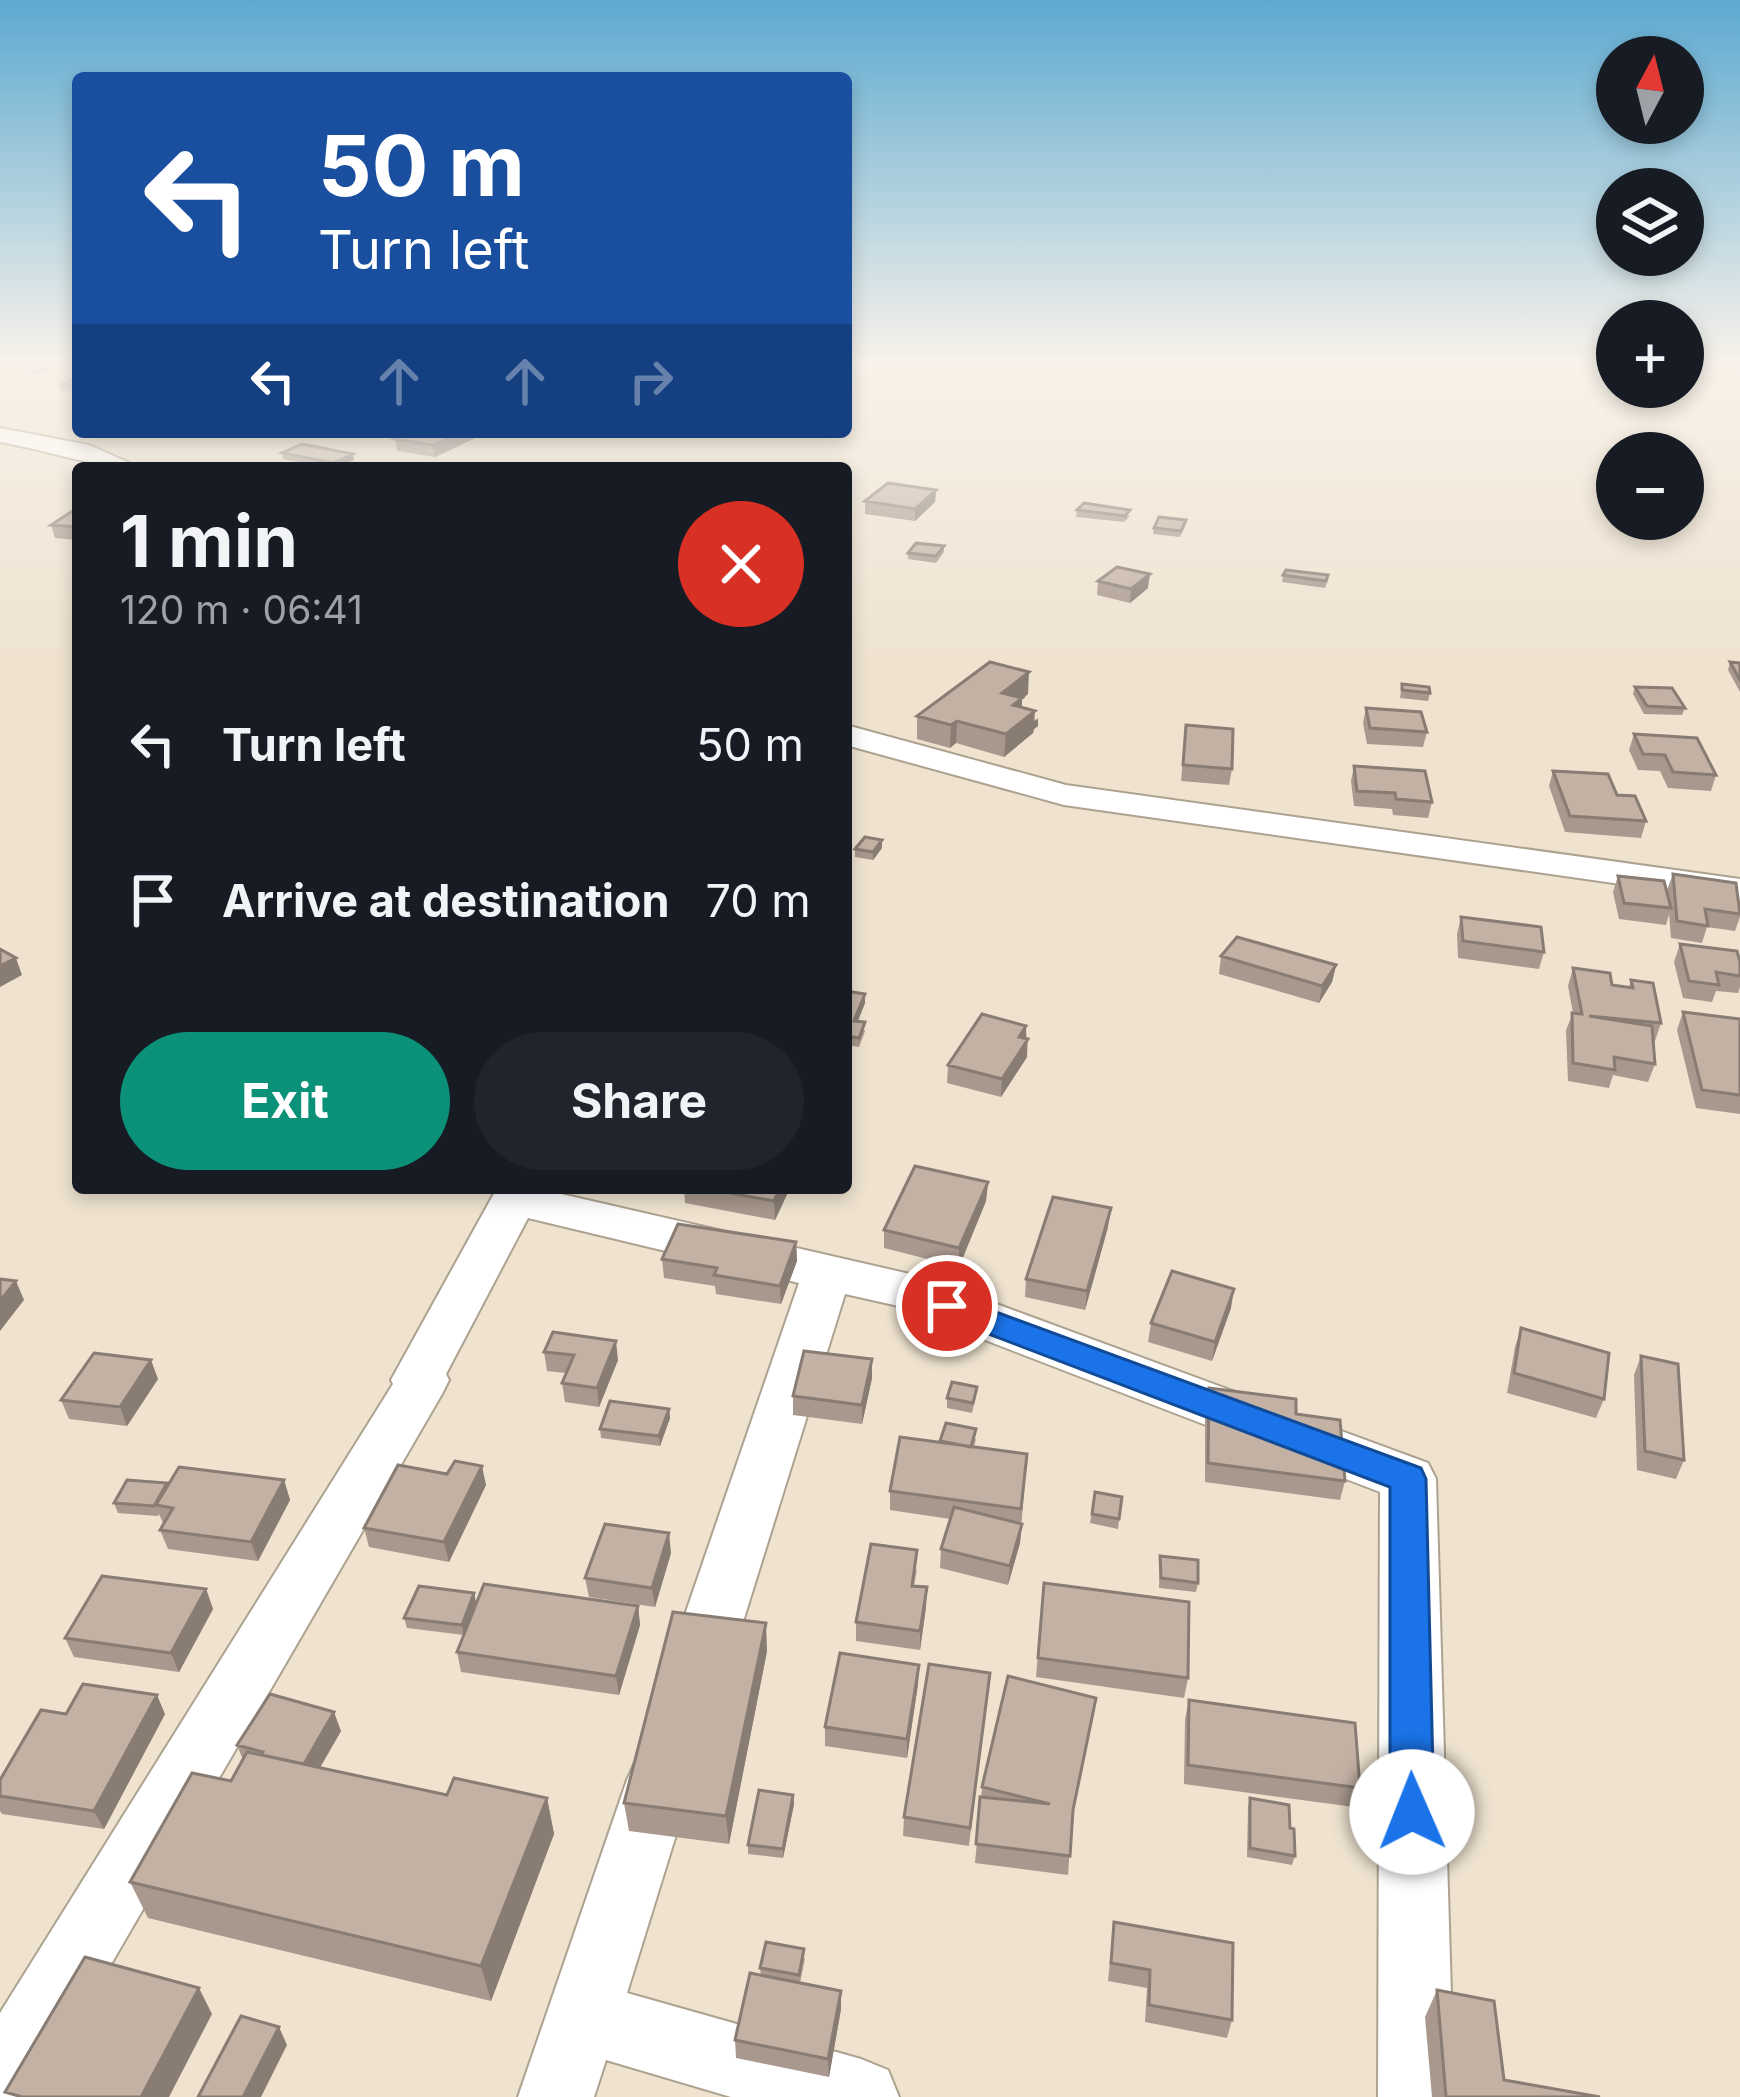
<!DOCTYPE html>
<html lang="en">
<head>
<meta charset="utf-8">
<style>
	:root { --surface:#171b24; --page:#20242c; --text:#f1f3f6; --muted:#9ea1a6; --accent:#0c9179 }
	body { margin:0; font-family:Inter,sans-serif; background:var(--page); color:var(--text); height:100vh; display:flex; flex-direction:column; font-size:45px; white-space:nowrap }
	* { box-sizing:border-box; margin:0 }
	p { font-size:39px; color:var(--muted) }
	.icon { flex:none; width:66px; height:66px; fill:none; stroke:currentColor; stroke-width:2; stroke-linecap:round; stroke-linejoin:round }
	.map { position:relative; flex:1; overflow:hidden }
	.side { position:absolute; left:72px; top:462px; width:780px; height:732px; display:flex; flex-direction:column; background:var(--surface); border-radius:12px; box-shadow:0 6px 18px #0003 }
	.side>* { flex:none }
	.hud { position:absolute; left:72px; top:72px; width:780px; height:366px; border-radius:12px; box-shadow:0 6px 18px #0003; background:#1a4fa0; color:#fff; overflow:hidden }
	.needle { width:78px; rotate:7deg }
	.buttons { position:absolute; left:1596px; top:36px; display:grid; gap:24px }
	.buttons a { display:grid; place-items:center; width:108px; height:108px; border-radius:50%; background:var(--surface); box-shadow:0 6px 18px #0003; font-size:60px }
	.pin { position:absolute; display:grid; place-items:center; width:102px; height:102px; color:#fff; margin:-51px; border:6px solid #fff; border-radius:50%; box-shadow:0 3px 12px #0007 }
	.me { position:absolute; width:132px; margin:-66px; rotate:359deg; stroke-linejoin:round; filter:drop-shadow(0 0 9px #0008) }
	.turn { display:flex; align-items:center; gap:42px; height:252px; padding:0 48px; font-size:54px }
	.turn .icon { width:156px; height:156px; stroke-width:2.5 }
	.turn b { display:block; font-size:84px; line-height:102px }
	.lanes { display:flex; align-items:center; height:114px; padding:0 48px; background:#0003; justify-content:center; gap:60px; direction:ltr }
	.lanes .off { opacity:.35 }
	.round { display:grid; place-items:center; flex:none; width:126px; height:126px; border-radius:63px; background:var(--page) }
	.headline { display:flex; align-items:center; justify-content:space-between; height:204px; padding:0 48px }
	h1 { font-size:72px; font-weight:700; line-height:90px }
	.action { display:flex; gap:24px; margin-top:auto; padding:24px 48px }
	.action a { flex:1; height:138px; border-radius:72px; background:var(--accent); color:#fff; font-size:48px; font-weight:700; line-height:138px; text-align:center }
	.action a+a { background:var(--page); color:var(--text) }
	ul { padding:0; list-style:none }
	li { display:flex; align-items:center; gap:36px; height:156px; padding:0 48px }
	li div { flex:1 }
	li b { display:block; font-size:45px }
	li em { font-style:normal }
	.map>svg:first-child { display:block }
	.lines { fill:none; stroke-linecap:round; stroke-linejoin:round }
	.minor-casing { stroke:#ada290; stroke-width:4 }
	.minor { fill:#fff; fill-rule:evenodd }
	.wall { fill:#a8988d }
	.shaded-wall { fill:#887c73 }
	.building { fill:#c3b1a4; stroke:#887c73; stroke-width:3 }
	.route { fill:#1a73e8; stroke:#114b97; stroke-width:3 }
</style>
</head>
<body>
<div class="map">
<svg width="1740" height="2097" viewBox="0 0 1740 2097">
	<rect width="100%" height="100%" fill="#efe3d0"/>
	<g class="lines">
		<defs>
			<path id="minor" d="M0 428 89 445 141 468C94 468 47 450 0 442Z
				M846 725 1066 785 1740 879V901L1064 805 846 745Z
				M497 1188H535L923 1277 1428 1463 1436 1479 1454 2097H1378L1380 1492 894 1305 845 1294 728 1670 719 1690 697 1698 675 1690 666 1670 799 1283 528 1218 446 1374 449 1380 442 1394 34 2097H0V2013L393 1384 391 1380Z
				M660 1749 683 1758 693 1780 627 1993 861 2059 888 2070 899 2097H731L606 2060 594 2097H518L627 1780 637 1758Z"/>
		</defs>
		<!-- minor casing -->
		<use href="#minor" class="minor-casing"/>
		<!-- minor -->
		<use href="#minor" class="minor"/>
	</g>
	<!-- wall -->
	<path class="wall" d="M56 365 41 374H29L27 369Z
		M78 377V392L61 391 59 385Z
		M412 432H488L435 457 397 451 395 439Z
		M587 432H619L610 436Z
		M282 453 354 460 336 468H330L283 459Z
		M936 490 935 502 915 521 865 514V501Z
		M78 508V540L55 538 51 525Z
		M1077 510 1130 516 1124 522 1076 517Z
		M1185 526 1180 537 1153 534 1154 528Z
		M944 546V552L936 563 908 559V553Z
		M1283 575 1326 582H1327L1325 588 1282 582Z
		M1098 581 1148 588 1130 603 1097 595Z
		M1730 662 1740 663V692L1728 670Z
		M1402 684 1430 693 1428 701 1400 698Z
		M1635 687 1685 708 1682 715 1644 714 1633 694Z
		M1028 694 1022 699V707L1035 711 1034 717 1038 726 1034 729 1033 733 1004 757 956 743 950 748 917 739V716Z
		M1366 708 1427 732 1423 747 1367 744 1363 723Z
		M1186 725 1232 769 1229 785 1181 781Z
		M1634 734 1716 775 1711 791 1668 788 1660 771 1638 770 1629 750Z
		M1354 766 1432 802 1428 818 1393 815 1392 809 1354 806 1351 781Z
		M1553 771 1617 795 1646 821 1641 838 1565 832 1549 786Z
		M882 848 873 860 855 857V849Z
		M1673 874 1740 908V917L1735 931 1707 927 1702 943 1671 938 1669 914 1666 925 1619 919 1613 892 1618 876 1667 890Z
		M1461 917 1544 952 1539 969 1458 958 1457 934Z
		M1680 944 1740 962V987L1738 993 1716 991 1712 1002 1683 998 1674 962Z
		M1221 956 1336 965 1332 982 1319 1003 1219 974Z
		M1573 968 1612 985 1629 987 1631 980 1661 1023 1655 1041H1653L1655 1064 1648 1082 1613 1075 1609 1088 1568 1081 1566 1030 1573 1013 1568 986Z
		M846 991 865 1003 858 1021 865 1031 859 1047 846 1045Z
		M1683 1012 1740 1019V1114L1696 1108 1677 1030Z
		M1026 1039H1028L1027 1057 1001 1097 947 1083 948 1065Z
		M988 1182 986 1201 959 1267 884 1248V1230Z
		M684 1188H790L775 1220 685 1203Z
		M1108 1227 1085 1310 1025 1297 1026 1279Z
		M796 1242 797 1261 781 1304 716 1294 715 1286 664 1278 662 1259Z
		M1231 1308 1212 1361 1148 1342 1151 1323Z
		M1521 1328 1604 1399 1596 1418 1507 1393 1515 1347Z
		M544 1352 618 1360 599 1407 565 1402 562 1383 566 1373 547 1371Z
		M1641 1356 1684 1460 1676 1479 1637 1470 1634 1375Z
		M872 1359V1378L862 1424 793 1415V1396Z
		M158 1379 127 1426 69 1419 61 1400Z
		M1209 1388 1296 1414 1345 1481 1340 1500 1205 1482V1407Z
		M976 1396 972 1413 947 1408V1398Z
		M669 1409 670 1418 660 1446 601 1438 600 1429Z
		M976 1439 974 1447 1027 1454 1020 1543 1008 1585 940 1568 941 1549 950 1519 890 1510V1491L940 1442Z
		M284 1480 290 1500 258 1561 168 1549 160 1530 164 1525 159 1514 158 1516 118 1513 114 1503 168 1486Z
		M486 1485 449 1562 369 1547 364 1528Z
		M1095 1492 1122 1497 1118 1529 1090 1523Z
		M671 1553 655 1607 589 1597 585 1578Z
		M1160 1556 1198 1583 1196 1592 1159 1588Z
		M917 1569 914 1586 926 1607 920 1650 856 1641V1622Z
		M1044 1583 1188 1678 1184 1698 1036 1677Z
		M206 1589 213 1609 179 1672 74 1657 65 1638Z
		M474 1593 476 1603 638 1606 640 1625 619 1695 461 1672 457 1652 464 1635 407 1628 404 1618Z
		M767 1651 729 1844 629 1831 624 1803Z
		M990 1673 969 1846 903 1836 904 1817Z
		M918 1684 907 1758 825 1746V1727Z
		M1096 1698 1072 1819 1068 1875 975 1863 982 1787Z
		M1189 1700 1360 1788 1354 1807 1184 1784 1185 1719Z
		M66 1714H165L104 1829 2 1814 0 1811V1780Z
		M341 1731 320 1768 447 1795 547 1798 554 1834 491 2001 148 1918 130 1882 231 1781 243 1760 237 1745Z
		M793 1795 794 1804 783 1858 748 1854V1845Z
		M1250 1798 1290 1828 1295 1856 1292 1865 1247 1857 1248 1807Z
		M1114 1922 1232 2020 1227 2038 1145 2022 1147 1988 1108 1981Z
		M805 1958 800 1983 841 2009 829 2077 736 2058 735 2040 761 1975 760 1968Z
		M1437 1990 1504 2080 1600 2097H1432L1425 2017Z"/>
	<!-- shaded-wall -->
	<path class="shaded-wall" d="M46 365H56L41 374 39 369Z
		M461 432H488L435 457 433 445Z
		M353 454 354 460 334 468 333 463Z
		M936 490 935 502 915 521V509Z
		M1150 574 1148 588 1130 603 1131 589Z
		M1029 672 1028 694 1022 699 1021 720 1002 693Z
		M1035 711 1034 722 1038 718V726L1034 729 1033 733 1004 757 1006 734Z
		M957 721 956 743 950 748 951 725Z
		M882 840V848L873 860V852Z
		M16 958 22 975 0 987V966Z
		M1336 965 1332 982 1319 1003 1322 986Z
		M865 994V1003L854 1030V1021Z
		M1026 1026 1027 1057 1001 1097 1002 1079 1019 1037Z
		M988 1182 986 1201 959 1267V1248Z
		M780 1188H790L775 1220 774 1201Z
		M1111 1208 1108 1227 1085 1310 1087 1291Z
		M796 1242 797 1261 781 1304 780 1286Z
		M16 1281 24 1300 0 1331V1301Z
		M1234 1289 1231 1308 1212 1361 1215 1342Z
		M616 1341 618 1360 599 1407 597 1388Z
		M872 1359V1378L862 1424V1405Z
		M151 1360 158 1379 127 1426 120 1407Z
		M669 1409 670 1418 660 1446 659 1436Z
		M482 1466 486 1485 449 1562 444 1542Z
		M284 1480 290 1500 258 1561 251 1542Z
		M1022 1524 1020 1543 1008 1585 1010 1566Z
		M669 1533 671 1553 655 1607 652 1588Z
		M927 1587 926 1607 920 1650V1631Z
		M206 1589 213 1609 179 1672 171 1653Z
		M474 1593 476 1603 464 1635 462 1625Z
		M638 1606 640 1625 619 1695 616 1676Z
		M766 1623 767 1651 729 1844 726 1816Z
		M919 1665 918 1684 907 1758V1739Z
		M157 1695 165 1714 104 1829 94 1811Z
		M334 1712 341 1731 306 1791 299 1772Z
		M793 1795 794 1804 783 1858V1849Z
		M547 1798 554 1834 491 2001 481 1966Z
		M199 1988 212 2014 169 2097H141Z
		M841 1991V2009L829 2077 828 2059Z
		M279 2027 287 2045 261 2097H243Z"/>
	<!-- building -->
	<path class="building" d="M77 377 78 386 59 385Z
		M412 432H461L433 445 395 439Z
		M302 444 353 454 333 463 282 453Z
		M888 483 936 490 915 509 865 501Z
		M1084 503 1130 510 1125 516 1077 510Z
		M77 508V527L51 525Z
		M1159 517 1186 520 1181 531 1154 528Z
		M916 543 944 546 936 556 908 553Z
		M1117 567 1150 574 1131 589 1098 581Z
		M1286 570 1328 575 1326 581 1283 575Z
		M990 662 1029 672 1002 693 1022 698 1013 705 1035 711 1006 734 957 721 951 725 917 716Z
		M1730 662 1740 663V680Z
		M1402 684 1429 687 1430 693 1402 690Z
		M1635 687 1672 688 1685 708 1647 706Z
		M1366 708 1421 712 1427 732 1370 728Z
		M1186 725 1233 729 1232 769 1183 765Z
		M1634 734 1697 738 1716 775 1673 772 1665 755 1643 754Z
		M1354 766 1425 771 1432 802 1396 799 1395 793 1357 791Z
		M1553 771 1608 774 1617 795 1635 796 1646 821 1570 816Z
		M865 837 882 840 873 852 855 849Z
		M1673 874 1736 883 1740 914 1705 909 1708 926 1677 921Z
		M1618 876 1664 881 1671 908 1624 903Z
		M1461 917 1541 927 1544 952 1463 941Z
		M1237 937 1336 965 1322 986 1221 956Z
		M1680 944 1737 951 1740 962V976L1716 972 1719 985 1689 981Z
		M0 949 16 958 0 966Z
		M1573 968 1610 973 1612 985 1633 988 1631 980 1653 983 1661 1023 1589 1016 1652 1026 1655 1064 1614 1057 1615 1070 1573 1063 1572 1013 1582 1014Z
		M846 991 865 994 854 1021 865 1022 859 1038 846 1036Z
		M1683 1012 1740 1019V1095L1702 1090Z
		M982 1014 1026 1026 1019 1037 1028 1039 1002 1079 948 1065Z
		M915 1166 988 1182 959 1248 884 1230Z
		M703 1188H780L774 1201Z
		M1053 1197 1111 1208 1087 1291 1026 1279Z
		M678 1224 796 1242 780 1286 714 1275 717 1268 662 1259Z
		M1172 1271 1234 1289 1215 1342 1151 1323Z
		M0 1279 16 1281 0 1301Z
		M1521 1328 1609 1353 1604 1399 1514 1373Z
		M553 1332 616 1341 597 1388 562 1383 574 1355 544 1352Z
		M804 1351 872 1359 862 1405 793 1396Z
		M94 1353 151 1360 120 1407 61 1400Z
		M1641 1356 1678 1364 1684 1460 1645 1451Z
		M952 1382 977 1387 973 1403 947 1398Z
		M1209 1388 1296 1399V1414L1340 1420 1345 1481 1208 1463Z
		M610 1401 669 1409 659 1436 600 1429Z
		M946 1423 976 1429 971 1447 940 1441Z
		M900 1437 1027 1454 1021 1509 890 1491Z
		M455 1461 482 1466 444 1542 364 1528 398 1465 447 1474Z
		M179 1467 284 1480 251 1542 160 1530 173 1508 156 1505Z
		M127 1480 167 1483 154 1506 114 1503Z
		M1095 1492 1122 1497 1119 1519 1092 1514Z
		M954 1507 1022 1524 1010 1566 941 1549Z
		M605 1524 669 1533 652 1588 585 1578Z
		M871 1544 917 1550 912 1586 927 1587 920 1631 856 1622Z
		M1160 1556 1198 1560V1583L1161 1578Z
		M102 1576 206 1589 171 1653 65 1638Z
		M1044 1583 1189 1602 1188 1678 1038 1658Z
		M484 1584 638 1606 616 1676 457 1652Z
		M419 1586 474 1593 462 1625 404 1618Z
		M673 1612 766 1623 726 1816 624 1803Z
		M840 1653 919 1665 907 1739 825 1727Z
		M929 1664 990 1673 970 1828 904 1817Z
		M1008 1676 1096 1698 1073 1810 1070 1856 976 1844 980 1797 1050 1804 982 1787Z
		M83 1684 157 1695 94 1811 0 1796V1780L41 1710 66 1714Z
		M270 1694 334 1712 304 1764 262 1755 263 1752 237 1745Z
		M1189 1700 1355 1723 1360 1788 1188 1765Z
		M247 1752 447 1795 454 1778 547 1798 481 1966 130 1882 192 1773 231 1781Z
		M759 1790 793 1795 783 1849 748 1845Z
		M1250 1798 1289 1805 1290 1828 1294 1829 1295 1856 1250 1848Z
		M1114 1922 1233 1943 1232 2020 1149 2005 1150 1970 1111 1963Z
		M766 1942 804 1949 799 1975 760 1968Z
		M85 1957 199 1988 141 2097H22L5 2092Z
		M750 1973 841 1991 828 2059 735 2040Z
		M1437 1990 1494 2001 1504 2080 1600 2097H1446Z
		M241 2016 279 2027 243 2097H198Z"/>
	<!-- sky -->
	<linearGradient id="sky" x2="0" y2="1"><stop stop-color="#5daad1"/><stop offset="0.55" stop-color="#f8f2ea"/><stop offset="1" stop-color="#f8f2ea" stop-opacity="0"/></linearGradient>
	<rect width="1740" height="658" fill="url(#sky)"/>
	<!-- route -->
	<path class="route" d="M947 1294 1421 1468 1426 1479 1434 1812 1427 1826 1412 1833 1397 1826 1390 1812V1487L936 1314 931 1306 936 1297Z"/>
</svg>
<div class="buttons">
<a><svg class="needle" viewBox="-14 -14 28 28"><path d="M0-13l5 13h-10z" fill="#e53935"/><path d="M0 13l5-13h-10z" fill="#9ea1a6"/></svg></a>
<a><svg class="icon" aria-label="layers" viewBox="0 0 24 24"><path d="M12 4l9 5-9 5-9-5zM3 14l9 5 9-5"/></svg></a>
<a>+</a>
<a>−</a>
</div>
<div class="pin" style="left:947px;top:1306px;background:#d93025"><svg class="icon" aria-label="arrive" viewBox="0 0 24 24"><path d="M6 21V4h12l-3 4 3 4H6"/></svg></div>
<svg class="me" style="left:1412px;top:1812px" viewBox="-20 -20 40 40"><circle r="19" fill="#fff"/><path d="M0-13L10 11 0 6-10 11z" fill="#1a73e8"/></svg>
<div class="hud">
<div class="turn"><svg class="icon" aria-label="left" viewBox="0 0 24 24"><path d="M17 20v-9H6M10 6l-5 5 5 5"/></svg><div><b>50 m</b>Turn left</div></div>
<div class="lanes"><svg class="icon" aria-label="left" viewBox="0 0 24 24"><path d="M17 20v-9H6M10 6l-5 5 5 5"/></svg><svg class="icon off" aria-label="ahead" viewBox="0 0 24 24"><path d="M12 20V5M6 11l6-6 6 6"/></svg><svg class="icon off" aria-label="ahead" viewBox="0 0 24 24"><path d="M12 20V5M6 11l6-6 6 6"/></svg><svg class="icon off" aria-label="right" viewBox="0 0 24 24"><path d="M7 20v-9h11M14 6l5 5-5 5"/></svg></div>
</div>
<section class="side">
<div class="headline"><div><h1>1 min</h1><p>120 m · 06:41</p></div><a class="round" style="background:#d93025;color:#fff"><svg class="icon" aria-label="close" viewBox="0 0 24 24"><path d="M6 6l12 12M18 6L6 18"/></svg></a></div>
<ul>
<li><svg class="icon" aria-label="left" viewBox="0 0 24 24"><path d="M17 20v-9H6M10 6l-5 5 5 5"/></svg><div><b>Turn left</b></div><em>50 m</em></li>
<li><svg class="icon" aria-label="arrive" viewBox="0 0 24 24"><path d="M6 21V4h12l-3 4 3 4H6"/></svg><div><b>Arrive at destination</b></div><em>70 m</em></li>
</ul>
<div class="action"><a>Exit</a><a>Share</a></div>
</section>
</div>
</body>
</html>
